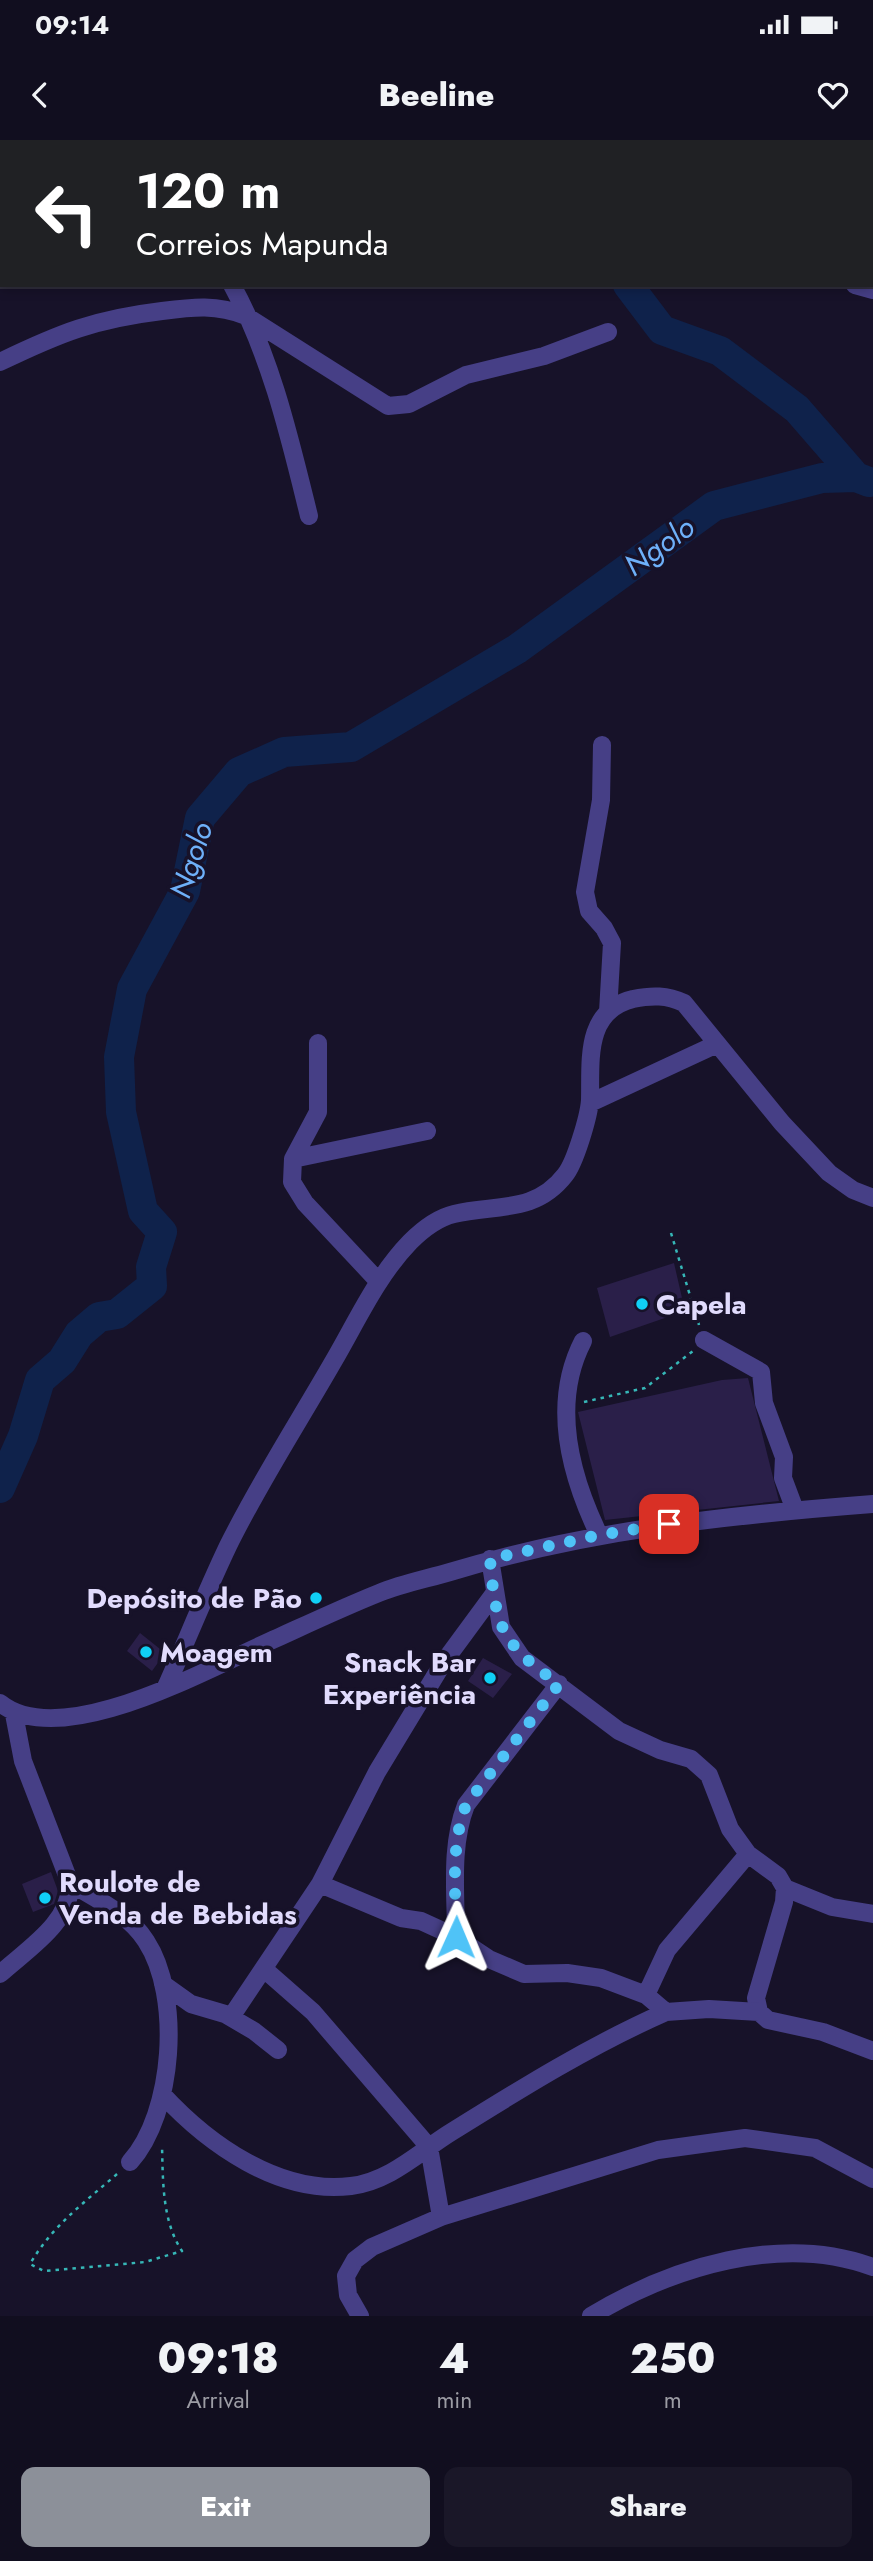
<!DOCTYPE html>
<html lang="en">
<head>
<meta charset="utf-8">
<style>
	:root { --surface:#110e1f; --page:#1a1728; --text:#f1f3f6; --muted:#9c9ca4; --line:#302e3d; --accent:#8c9099 }
	body { margin:0; font-family:Jost,sans-serif; background:var(--page); color:var(--text); height:100vh; display:flex; flex-direction:column; font-size:26px; white-space:nowrap }
	* { box-sizing:border-box; margin:0 }
	p { font-size:23px; color:var(--muted) }
	.icon { flex:none; width:38px; height:38px; fill:none; stroke:currentColor; stroke-width:2; stroke-linecap:round; stroke-linejoin:round }
	.map { position:relative; height:2176px; overflow:hidden }
	.side { display:flex; flex-direction:column; background:var(--surface); flex:1 }
	.side>* { flex:none }
	.banner { position:absolute; left:0px; top:0px; width:873px; height:147px; box-shadow:0 4px 10px #0003,0 0 0 2px var(--line); background:#202124; color:#fff; overflow:hidden }
	.pin { position:absolute; display:grid; place-items:center; width:60px; height:60px; color:#fff; margin:-30px; border-radius:14px; box-shadow:0 4px 10px #0006 }
	.me { position:absolute; width:77px; margin:-38px; rotate:1deg; stroke-linejoin:round; filter:drop-shadow(0 0 5px #0008) }
	.turn { display:flex; align-items:center; gap:24px; height:147px; padding:0 21px; font-size:32px }
	.turn .icon { width:91px; height:91px; stroke-width:2.5 }
	.turn b { display:block; font-size:49px; line-height:60px }
	.eta { display:flex; justify-content:space-evenly; align-items:center; height:119px; text-align:center }
	.eta b { font-size:42px; font-weight:800; line-height:49px }
	.primary-button { display:flex; gap:14px; margin-top:auto; padding:14px 21px }
	.primary-button a { flex:1; height:80px; border-radius:14px; background:var(--accent); color:#fff; font-size:28px; font-weight:800; line-height:80px; text-align:center }
	.primary-button a+a { background:var(--page); color:var(--text) }
	.status { display:flex; justify-content:space-between; align-items:center; height:49px; padding:0 35px; background:var(--surface); direction:ltr }
	.status svg { height:19px; fill:currentColor }
	header { display:flex; justify-content:space-between; align-items:center; height:91px; padding:0 21px; background:var(--surface); font-size:32px; font-weight:800 }
	.map>svg:first-child { display:block }
	.lines { fill:none; stroke-linecap:round; stroke-linejoin:round }
	.river { stroke:#0f224b; stroke-width:30 }
	.building { fill:#2a1f49 }
	.path { stroke:#36b7b7; stroke-width:2.5; stroke-dasharray:3.5 5; stroke-linecap:butt }
	.minor { stroke:#463f86; stroke-width:18 }
	.route { stroke:#4fc3f7; stroke-width:12; stroke-dasharray:0 21.6 }
	.poi-dot { fill:#10cff5; stroke:#171229; stroke-width:2.5 }
	.labels { text-anchor:middle; dominant-baseline:central; stroke-width:7; stroke-linejoin:round; paint-order:stroke }
	.poi-label { font-size:28px; font-weight:bold; fill:#e1dbfd; stroke:#171229; text-anchor:start }
	.water-label { font-size:30px; font-style:italic; fill:#6eb0f9; stroke:#171229 }
</style>
</head>
<body>
<div class="status"><b>09:14</b><svg viewBox="0 0 49 12"><path d="M0 12V9h3v3zM5 12V6h3v6zM10 12V3h3v9zM15 12V0h3v12zM26 1h20v11H26zM47 4h2v5h-2z"/></svg></div>
<header><svg class="icon" aria-label="back" viewBox="0 0 24 24"><path d="M15 5l-7 7 7 7"/></svg>Beeline<svg class="icon" aria-label="heart" viewBox="0 0 24 24"><path d="M12 20l-8-8c-3-5 5-10 8-4 3-6 11-1 8 4z"/></svg></header>
<div class="map">
<svg width="873" height="2176" viewBox="0 0 873 2176">
	<rect width="100%" height="100%" fill="#171229"/>
	<g class="lines">
		<!-- river -->
		<path class="river" d="M518 0 519 2
			M628 145 662 190 720 211 797 269 856 337 869 342
			M0 1348 23 1296 40 1240 62 1221 79 1194 99 1177 117 1174 152 1146 151 1127 162 1092 143 1071 121 972 119 917 132 849 185 751 200 678 239 632 284 612 351 607 517 509 714 366 822 338 856 337"/>
	</g>
	<!-- building -->
	<path class="building" d="M674 1123 685 1171 610 1197 597 1148Z
		M748 1238 779 1361 605 1380 578 1272 722 1240Z
		M140 1493 165 1513 152 1531 127 1511Z
		M483 1518 512 1534 493 1558 468 1541Z
		M51 1732 58 1751 54 1764 33 1772 22 1744Z"/>
	<g class="lines">
		<!-- path -->
		<path class="path" d="M671 1093 699 1185
			M584 1262 645 1248 693 1211
			M117 2034C85 2062 52 2086 30 2124L44 2131 145 2122 182 2111C162 2081 163 2041 162 2006"/>
		<!-- minor -->
		<path class="minor" d="M131 0 133 2
			M729 0 730 2
			M232 145C271 216 290 299 309 376
			M855 145 873 150
			M0 222C60 193 95 179 162 171 193 167 217 164 246 176L388 266 409 264 466 235 544 216 608 192
			M602 605 601 660 585 752 589 771 604 788 612 803 608 872
			M318 903V972L293 1019 292 1042 305 1063 379 1142
			M590 963 717 904
			M293 1019 427 991
			M704 1200 761 1232 764 1263 784 1317 783 1338 795 1370
			M583 1201C551 1263 570 1335 599 1395
			M490 1419 501 1487 522 1518 619 1591 660 1610 691 1619 709 1635 730 1689 748 1714 778 1736 785 1748 784 1762 756 1858 759 1872 768 1880 823 1892 873 1911
			M166 1547C187 1500 206 1452 228 1406 259 1343 298 1283 333 1222 357 1181 377 1136 410 1102 423 1089 437 1078 454 1074 495 1064 535 1074 565 1035 575 1023 589 976 590 960 591 921 584 871 633 859 652 855 667 855 684 863L782 983 829 1033 853 1050 873 1058
			M0 1563C62 1613 212 1526 277 1498 310 1483 344 1467 379 1453 401 1444 426 1439 450 1432 588 1390 730 1375 873 1364
			M70 1743C96 1759 129 1774 146 1801 182 1856 174 1973 130 2022
			M320 1744 401 1778 421 1781 456 1797 489 1819 524 1834 567 1833 601 1838 646 1855 666 1872 709 1869 759 1872
			M785 1748 832 1767 873 1774
			M456 1797C456 1753 450 1706 466 1665L559 1544
			M264 1829 313 1872 429 2007 441 2077
			M0 1834C26 1810 72 1782 70 1743L23 1621 14 1574
			M163 1844 191 1864 225 1874 254 1891 278 1910
			M646 1855 667 1810 748 1714
			M231 1877 320 1744 377 1632 443 1523 493 1455
			M162 1954C208 2004 279 2055 351 2046 391 2041 420 2011 453 1991 522 1948 591 1905 666 1872
			M360 2176 348 2155 346 2136 355 2120 372 2107 441 2077 658 2010 745 1998 815 2008 873 2039
			M591 2176C672 2127 781 2093 873 2127"/>
	</g>
	<g class="lines">
		<!-- route -->
		<path class="route" d="M456 1797C456 1753 450 1706 466 1665L559 1544C501 1503 496 1489 490 1419L599 1395 669 1384"/>
	</g>
	<!-- markers -->
	<g class="poi-dot">
		<circle cx="642" cy="1164" r="7"/>
		<circle cx="316" cy="1458" r="7"/>
		<circle cx="146" cy="1512" r="7"/>
		<circle cx="490" cy="1538" r="7"/>
		<circle cx="45" cy="1758" r="7"/>
	</g>
	<g class="labels">
		<!-- poi labels -->
		<g class="poi-label">
			<text x="656" y="1164">Capela</text>
			<text x="302" y="1458" text-anchor="end">Depósito de Pão</text>
			<text x="160" y="1512">Moagem</text>
			<text x="476" y="1522" text-anchor="end">Snack Bar<tspan x="476" dy="32">Experiência</tspan></text>
			<text x="59" y="1742">Roulote de<tspan x="59" dy="32">Venda de Bebidas</tspan></text>
		</g>
		<!-- water labels -->
		<g class="water-label">
			<text transform="translate(659 406) rotate(-36)">Ngolo</text>
			<text transform="translate(191 720) rotate(-72)">Ngolo</text>
		</g>
	</g>
</svg>
<div class="pin" style="left:669px;top:1384px;background:#d93025"><svg class="icon" aria-label="arrive" viewBox="0 0 24 24"><path d="M6 21V4h12l-3 4 3 4H6"/></svg></div>
<svg class="me" style="left:456px;top:1797px" viewBox="-20 -20 40 40"><path d="M0-17L14 15 0 8-14 15z" fill="#4fc3f7" stroke="#fff" stroke-width="4"/></svg>
<div class="banner">
<div class="turn"><svg class="icon" aria-label="left" viewBox="0 0 24 24"><path d="M17 20v-9H6M10 6l-5 5 5 5"/></svg><div><b>120 m</b>Correios Mapunda</div></div>
</div>
</div>
<section class="side">
<div class="eta">
<div><b>09:18</b><p>Arrival</p></div>
<div><b>4</b><p>min</p></div>
<div><b>250</b><p>m</p></div>
</div>
<div class="primary-button"><a>Exit</a><a>Share</a></div>
</section>
</body>
</html>
